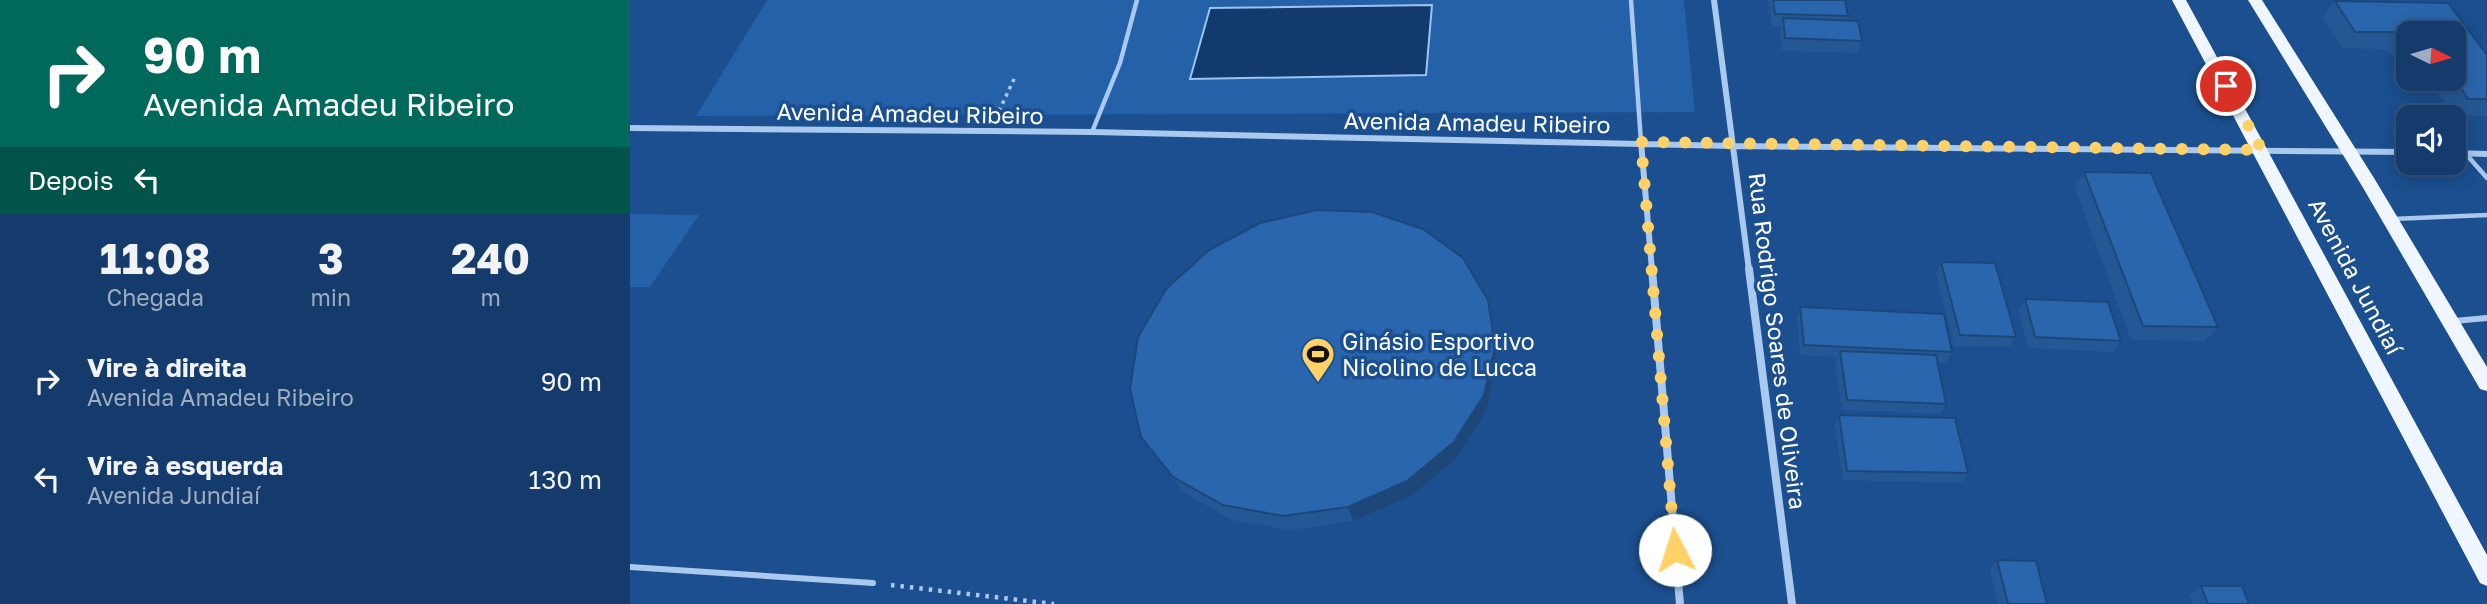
<!DOCTYPE html>
<html lang="pt">
<head>
<meta charset="utf-8">
<style>
	:root { --surface:#143b6b; --page:#1d4271; --text:#f1f3f6; --muted:#9dadc1; --line:#33557e }
	body { margin:0; font-family:"Golos Text",sans-serif; background:var(--page); color:var(--text); height:100vh; display:flex; flex-direction:column; font-size:26px; white-space:nowrap }
	* { box-sizing:border-box; margin:0 }
	p { font-size:23px; color:var(--muted) }
	.icon { flex:none; width:38px; height:38px; fill:none; stroke:currentColor; stroke-width:2; stroke-linecap:round; stroke-linejoin:round }
	.map { position:relative; flex:1; overflow:hidden }
	.details { display:flex; flex-direction:column; background:var(--surface); width:630px }
	.details>* { flex:none }
	.hud { background:#00695c; color:#fff; overflow:hidden }
	.needle { width:46px; rotate:95deg }
	.fabs { position:absolute; left:1766px; top:21px; display:grid; gap:14px }
	.fabs a { display:grid; place-items:center; width:70px; height:70px; border-radius:14px; background:var(--surface); box-shadow:0 4px 18px #0003,0 0 0 2px var(--line); font-size:35px }
	.pin { position:absolute; display:grid; place-items:center; width:60px; height:60px; color:#fff; margin:-30px; border:4px solid #fff; border-radius:50%; box-shadow:0 2px 7px #0007 }
	.me { position:absolute; width:77px; margin:-38px; rotate:355deg; stroke-linejoin:round; filter:drop-shadow(0 0 5px #0008) }
	.turn { display:flex; align-items:center; gap:24px; height:147px; padding:0 28px; font-size:32px }
	.turn .icon { width:91px; height:91px; stroke-width:2.5 }
	.turn b { display:block; font-size:49px; line-height:60px }
	.then { display:flex; align-items:center; height:66px; padding:0 28px; background:#0003; gap:14px; font-size:26px }
	.eta { display:flex; justify-content:space-evenly; align-items:center; height:119px; text-align:center }
	.eta b { font-size:42px; font-weight:700; line-height:49px }
	ul { padding:0; list-style:none }
	li { display:flex; align-items:center; gap:21px; height:98px; padding:0 28px }
	li div { flex:1 }
	li b { display:block; font-size:26px }
	li em { font-style:normal }
	main { display:flex; flex:1; min-height:0 }
	.map>svg:first-child { display:block }
	.green { fill:#2461a8 }
	.water { fill:#123a6d; stroke:#9cc4f0; stroke-width:2 }
	.lines { fill:none; stroke-linecap:round; stroke-linejoin:round }
	.path-far1 { stroke:#a9c9ee; stroke-width:3.5; stroke-dasharray:3.5 4.5; stroke-linecap:butt }
	.path { stroke:#a9c9ee; stroke-width:4.5; stroke-dasharray:3.5 6; stroke-linecap:butt }
	.service-far1 { stroke:#a9c9ee; stroke-width:4.5 }
	.service { stroke:#a9c9ee; stroke-width:6 }
	.minor-far1 { stroke:#a9c9ee; stroke-width:6 }
	.minor { stroke:#a9c9ee; stroke-width:8 }
	.primary { fill:#f0f6ff; fill-rule:evenodd }
	.wall { fill:#245895 }
	.shaded-wall { fill:#1d4779 }
	.building { fill:#2a66ad; stroke:#1d4779; stroke-width:2 }
	.route { stroke:#ffd166; stroke-width:12; stroke-dasharray:0 21.6 }
	.labels { text-anchor:middle; dominant-baseline:central; stroke-width:7; stroke-linejoin:round; paint-order:stroke }
	.street-label { font-size:23px; fill:#fff; stroke:#1b4f8f }
	.poi-label { font-size:23px; fill:#fff; stroke:#1b4f8f; text-anchor:start }
</style>
</head>
<body>
<main>
<section class="details">
<div class="hud">
<div class="turn"><svg class="icon" aria-label="right" viewBox="0 0 24 24"><path d="M7 20v-9h11M14 6l5 5-5 5"/></svg><div><b>90 m</b>Avenida Amadeu Ribeiro</div></div>
<div class="then">Depois<svg class="icon" aria-label="left" viewBox="0 0 24 24"><path d="M17 20v-9H6M10 6l-5 5 5 5"/></svg></div>
</div>
<div class="eta">
<div><b>11:08</b><p>Chegada</p></div>
<div><b>3</b><p>min</p></div>
<div><b>240</b><p>m</p></div>
</div>
<ul>
<li><svg class="icon" aria-label="right" viewBox="0 0 24 24"><path d="M7 20v-9h11M14 6l5 5-5 5"/></svg><div><b>Vire à direita</b><p>Avenida Amadeu Ribeiro</p></div><em>90 m</em></li>
<li><svg class="icon" aria-label="left" viewBox="0 0 24 24"><path d="M17 20v-9H6M10 6l-5 5 5 5"/></svg><div><b>Vire à esquerda</b><p>Avenida Jundiaí</p></div><em>130 m</em></li>
</ul>
</section>
<div class="map">
<svg width="1857" height="604" viewBox="0 0 1857 604">
	<rect width="100%" height="100%" fill="#1b4f8f"/>
	<!-- green -->
	<path class="green" d="M137 0H1054L1065 112 66 116Z
		M0 214 69 215 20 287H0Z"/>
	<!-- water -->
	<path class="water" d="M802 5 796 75 560 79 580 8Z"/>
	<g class="lines">
		<!-- path-far1 -->
		<path class="path-far1" d="M369 111 385 77"/>
		<!-- path -->
		<path class="path" d="M261 585 424 604"/>
		<!-- service-far1 -->
		<path class="service-far1" d="M1001 0 1011 142
			M462 132 490 63 507 0
			M1835 153 1857 178
			M1762 219 1857 215"/>
		<!-- service -->
		<path class="service" d="M1824 321 1857 318
			M0 567 243 583"/>
		<!-- minor-far1 -->
		<path class="minor-far1" d="M1084 0 1119 270
			M0 128 462 132 1103 146 1778 152
			M1011 142 1022 270
			M1824 153 1857 154"/>
		<!-- minor -->
		<path class="minor" d="M1022 269 1050 604
			M1119 269 1162 604"/>
		<!-- primary -->
		<path class="primary" d="M1542 0H1556L1857 555V586L1850 583Z
			M1618 0H1632L1744 178 1857 367V391L1850 389 1732 186Z"/>
	</g>
	<!-- wall -->
	<path class="wall" d="M1138 0H1215L1218 16 1217 20 1232 41 1228 53 1152 51 1150 31 1151 27 1142 26Z
		M1705 1 1818 3 1857 55V116L1823 115 1798 79H1824V33H1778V62L1751 49 1712 48 1693 17Z
		M1454 172 1588 327 1575 341 1501 340 1445 188Z
		M1311 262 1386 337 1379 347 1324 346 1306 273Z
		M1395 299 1491 341 1482 352 1398 348 1388 310Z
		M1170 307 1322 352 1316 363 1307 362 1316 404 1310 414 1212 410 1205 362 1207 357 1170 355 1167 318Z
		M865 346 867 363 856 411 827 458 781 496 723 521 661 530 602 520 553 492 522 452 511 437Z
		M1209 415 1338 473 1331 483 1213 480 1205 425Z
		M1367 560 1417 604H1368L1360 569Z
		M1571 586 1619 604H1563L1559 595Z"/>
	<!-- shaded-wall -->
	<path class="shaded-wall" d="M865 346 867 363 856 411 827 458 781 496 723 521 718 507Z"/>
	<!-- building -->
	<path class="building" d="M1143 0H1215L1218 16 1145 14Z
		M1705 1 1818 3 1857 55V99H1838L1824 77V33H1778V39L1764 32H1725Z
		M1153 18 1228 21 1232 41 1155 38Z
		M1454 172 1521 173 1588 327 1513 326Z
		M687 210 742 212 793 229 833 258 858 300 865 346 854 395 824 442 777 481 718 507 653 516 593 505 543 477 511 437 500 389 508 337 536 289 579 250 630 223Z
		M1311 262 1365 263 1386 337 1330 335Z
		M1395 299 1478 302 1491 341 1405 337Z
		M1170 307 1314 314 1322 352 1174 345Z
		M1210 351 1306 355 1316 404 1217 400Z
		M1209 415 1325 418 1338 473 1217 471Z
		M1367 560 1406 561 1417 604H1378Z
		M1571 586H1612L1619 604H1578Z"/>
	<g class="lines">
		<!-- route -->
		<path class="route" d="M1045 550 1011 142 1632 150 1596 86"/>
	</g>
	<!-- icons -->
	<defs>
		<symbol id="stadium-pin" viewBox="-11 -11 22 30"><path d="M0 17L-7.5 6A9.5 9.5 0 1 1 7.5 6Z" fill="#ffd166" stroke="#1b4f8f"/><path d="M0-5a6.5 5 0 1 0 0 10a6.5 5 0 1 0 0-10ZM-3.5-1.8h7v3.6h-7Z" fill="#111"/></symbol>
	</defs>
	<g fill-rule="evenodd">
		<use href="#stadium-pin" x="669" y="335" width="38" height="52"/>
	</g>
	<g class="labels">
		<!-- street labels -->
		<g class="street-label">
			<text transform="translate(280 113) rotate(1)">Avenida Amadeu Ribeiro</text>
			<text transform="translate(847 122) rotate(1)">Avenida Amadeu Ribeiro</text>
			<text transform="translate(1726 276) rotate(62)">Avenida Jundiaí</text>
			<text transform="translate(1148 341) rotate(83)">Rua Rodrigo Soares de Oliveira</text>
		</g>
		<!-- poi labels -->
		<g class="poi-label">
			<text x="712" y="341">Ginásio Esportivo<tspan x="712" dy="26">Nicolino de Lucca</tspan></text>
		</g>
	</g>
</svg>
<div class="fabs">
<a><svg class="needle" viewBox="-14 -14 28 28"><path d="M0-13l5 13h-10z" fill="#e53935"/><path d="M0 13l5-13h-10z" fill="#9dadc1"/></svg></a>
<a><svg class="icon" aria-label="sound" viewBox="0 0 24 24"><path d="M4 9h4l5-4v14l-5-4H4zM17 9q2 3 0 6"/></svg></a>
</div>
<div class="pin" style="left:1596px;top:86px;background:#d93025"><svg class="icon" aria-label="arrive" viewBox="0 0 24 24"><path d="M6 21V4h12l-3 4 3 4H6"/></svg></div>
<svg class="me" style="left:1045px;top:550px" viewBox="-20 -20 40 40"><circle r="19" fill="#fff"/><path d="M0-13L10 11 0 6-10 11z" fill="#ffd166"/></svg>
</div>
</main>
</body>
</html>
